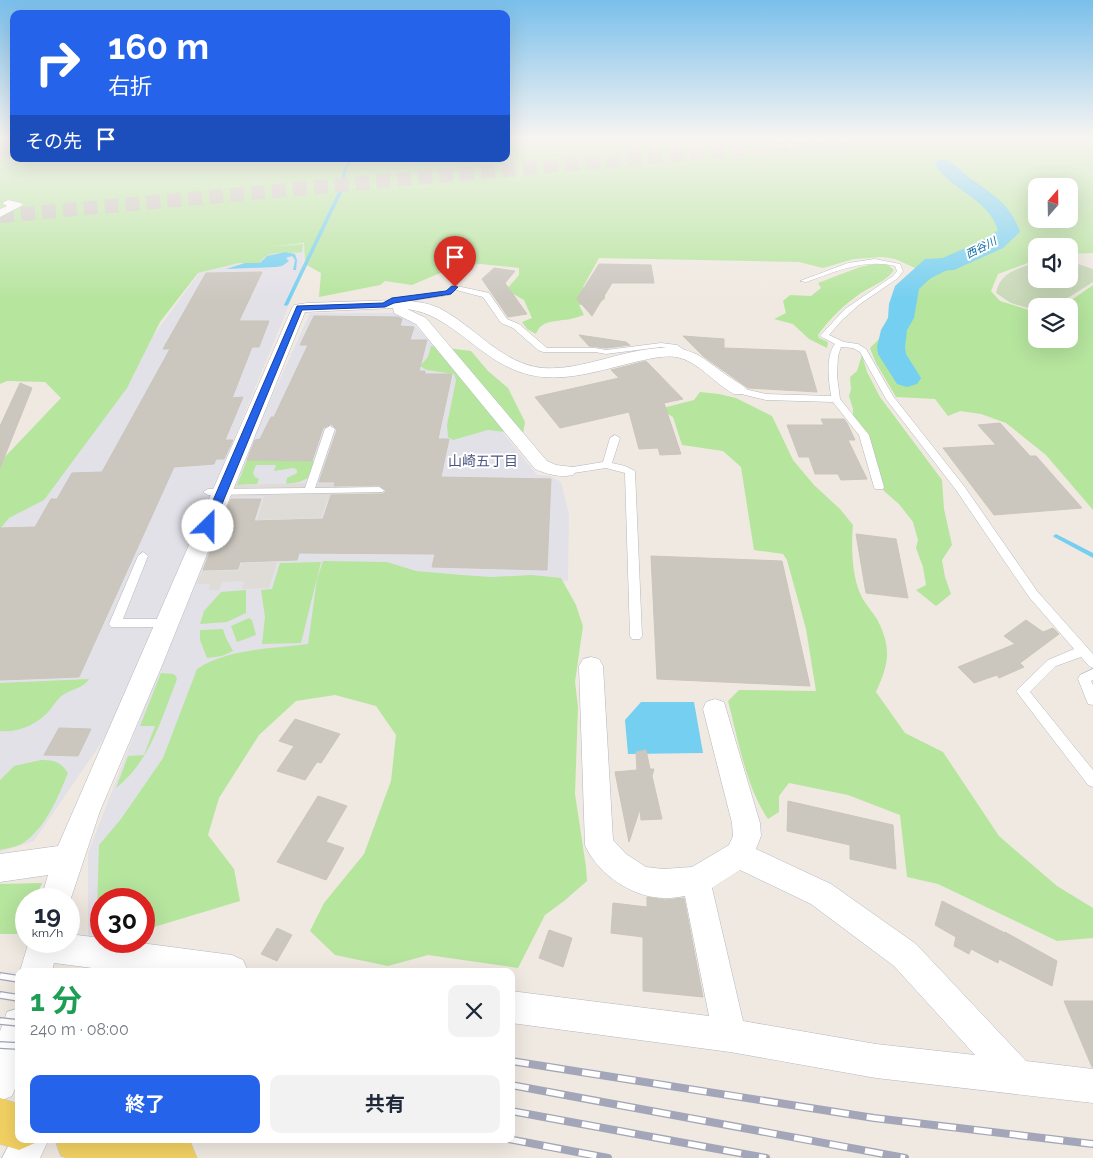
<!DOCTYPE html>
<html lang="ja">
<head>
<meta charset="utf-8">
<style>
	:root { --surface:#fff; --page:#f2f2f3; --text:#1f2937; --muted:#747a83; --accent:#2563eb }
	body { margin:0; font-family:Raleway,"Noto Sans JP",sans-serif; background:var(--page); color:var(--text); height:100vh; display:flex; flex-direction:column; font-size:19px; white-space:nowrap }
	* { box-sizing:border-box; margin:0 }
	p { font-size:16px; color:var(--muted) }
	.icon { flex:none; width:28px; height:28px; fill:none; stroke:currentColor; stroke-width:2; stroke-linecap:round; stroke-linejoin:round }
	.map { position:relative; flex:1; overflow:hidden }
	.details { position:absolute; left:15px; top:968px; width:500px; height:175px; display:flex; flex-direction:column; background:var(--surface); border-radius:10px; box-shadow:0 5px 20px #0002 }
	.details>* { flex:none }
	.banner { position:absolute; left:10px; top:10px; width:500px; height:152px; border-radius:10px; box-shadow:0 5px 20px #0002; background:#2563eb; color:#fff; overflow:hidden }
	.needle { width:32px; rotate:20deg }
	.tools { position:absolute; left:1028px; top:178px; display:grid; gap:10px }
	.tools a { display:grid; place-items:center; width:50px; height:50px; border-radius:10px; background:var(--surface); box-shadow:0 5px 20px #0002; font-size:25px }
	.speed { position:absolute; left:15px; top:888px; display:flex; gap:10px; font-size:25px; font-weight:700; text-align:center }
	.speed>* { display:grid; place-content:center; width:65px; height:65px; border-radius:50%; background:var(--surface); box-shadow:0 5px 20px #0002; line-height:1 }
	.speed small { font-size:12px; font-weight:400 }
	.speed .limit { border:8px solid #d22; background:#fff; color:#111 }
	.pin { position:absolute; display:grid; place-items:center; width:42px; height:42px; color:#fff; margin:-51px -21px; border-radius:50% 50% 50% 0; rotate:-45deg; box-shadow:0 0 5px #0007 }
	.pin .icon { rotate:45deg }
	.me { position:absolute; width:55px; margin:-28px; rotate:23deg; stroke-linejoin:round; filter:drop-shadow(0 0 4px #0008) }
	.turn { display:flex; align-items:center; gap:18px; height:105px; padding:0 15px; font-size:22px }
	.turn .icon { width:65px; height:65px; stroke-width:2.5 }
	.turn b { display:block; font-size:35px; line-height:42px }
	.then { display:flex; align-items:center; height:48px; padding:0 15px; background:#0003; gap:10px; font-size:19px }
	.round { display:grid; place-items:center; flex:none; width:52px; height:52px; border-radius:10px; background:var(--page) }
	.head { display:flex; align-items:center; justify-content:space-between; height:85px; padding:0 15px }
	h1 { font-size:30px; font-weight:700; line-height:38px; color:#1e9e55 }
	.action { display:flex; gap:10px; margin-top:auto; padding:10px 15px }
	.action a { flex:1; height:58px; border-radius:10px; background:var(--accent); color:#fff; font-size:20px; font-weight:700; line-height:58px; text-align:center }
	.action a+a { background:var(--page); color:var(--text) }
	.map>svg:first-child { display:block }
	.industrial { fill:#e3e1e8 }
	.green { fill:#b6e59e; fill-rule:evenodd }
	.cemetery { fill:#c8d9b8 }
	.plaza { fill:#dfdcd8 }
	.water { fill:#75cff0 }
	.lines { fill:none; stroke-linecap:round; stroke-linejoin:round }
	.stream { fill:#75cff0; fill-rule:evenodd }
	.river { fill:#75cff0; fill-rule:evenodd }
	.building { fill:#cbc7bf; stroke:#cbc5ba }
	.highway-tunnel { stroke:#c8c4bd; stroke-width:14; stroke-dasharray:14 7; stroke-linecap:butt }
	.lane-casing { stroke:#b4b7c1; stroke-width:1 }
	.street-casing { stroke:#b4b7c1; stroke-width:1 }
	.primary-casing { stroke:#c9c9c9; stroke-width:1 }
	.lane { fill:#fff; fill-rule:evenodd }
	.street { fill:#fff; fill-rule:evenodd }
	.primary { fill:#f2d163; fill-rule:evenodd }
	.rail-casing { stroke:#a3a6b8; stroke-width:8 }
	.rail { stroke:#fff; stroke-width:5.5; stroke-dasharray:18; stroke-linecap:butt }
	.route { fill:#2563eb; stroke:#184099 }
	.labels { text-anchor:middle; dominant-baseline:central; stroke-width:4; stroke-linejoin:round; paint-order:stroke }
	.far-water-label { font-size:11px; font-style:italic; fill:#0d6fa3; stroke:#fff }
	.neighbourhood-label { font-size:14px; fill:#4d5680; stroke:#fff }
</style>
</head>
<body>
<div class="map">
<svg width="1093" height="1158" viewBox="0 0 1093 1158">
	<rect width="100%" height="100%" fill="#efe9e1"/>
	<!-- industrial -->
	<path class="industrial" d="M304 244 303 271 121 714 34 841 0 852V519L51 476 199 273 239 263 252 248Z
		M310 313H398L406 317 429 340 537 475 550 476 561 482 569 514 568 581 408 585 217 777 144 899H101V941L88 943V853L225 500Z"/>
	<!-- green -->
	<path class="green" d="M0 138H14V159H506V138H1093V253L1069 254V246H1036V260L998 274 991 291 1000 301 1036 312V339H1069V306H1063L1093 285V510L1046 455 1006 423 981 414 960 411 948 416 935 399 896 397 876 363 870 348 903 315 906 308 903 290 914 274 915 268 895 259 883 257 854 259 823 268 799 262 599 258 583 287 605 292V299L600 302 579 305 584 315C577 317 570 320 563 320 551 322 541 321 536 334L527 329 522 322 532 318 524 300 506 290 519 275V268L481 264 459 265 412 285 385 281 380 285 319 297 321 273 305 264 304 243 268 247 303 244 302 252C289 255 267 248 260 263H239L198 273 160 322 127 388 44 500 9 518 0 529V462L61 398 45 382 7 381 0 384ZM1036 186H1069V219H1036Z
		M879 263 887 264 894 270C887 281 872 286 861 293 844 305 831 317 818 335L819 338 828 342 827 348 809 339 793 324 774 319 786 313 783 301 790 295 811 296 821 288 818 283 860 267Z
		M431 346 471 351 488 371 508 388 525 422 523 434 488 430 453 440 448 437 447 425 456 380 454 374 427 370 420 366 428 357Z
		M862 355 867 372 880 397 942 480 944 509 952 545 942 560 945 577 951 594 936 606 916 590 926 585 923 567 916 548 918 540 913 522 899 504 884 491 861 441 853 420V409L849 396 851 389 850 377 857 371Z
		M700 392 719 394 736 398 772 416 793 460 814 485 840 509 853 525C851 544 852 576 860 593 864 603 872 611 877 619 892 648 889 664 876 692L905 733 943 752 999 836 1057 886 1093 908V938L1057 941 938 884 907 877 900 815 848 795 789 783 779 796V812L768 819C746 787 738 739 728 701L739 690 816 691 806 629 787 560 783 554 754 550 741 467 723 451 682 445 673 417 659 409 694 400Z
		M247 460 314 461 308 478 299 482 286 484 287 478 297 473V470L293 468 274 471 276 465H256L253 473 255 477 259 479 257 484 237 485Z
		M323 561 387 562 416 571 462 575 491 577 532 575 561 578 576 605 583 626 575 682 578 707 575 794 586 867 587 881 564 901 545 915 518 968 428 955 388 966 335 955 310 931 324 903 364 854 391 781 396 735 376 706 335 695 296 701 259 735 219 798 208 835 234 869 240 901 144 930V899H101V916L97 910 99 845 121 819 163 758 197 669C229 648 272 649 308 644L317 579Z
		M321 562 301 643 262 644 265 617 261 590 272 589 280 563Z
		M246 590V613L227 622 200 624 204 611 221 592Z
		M249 618 252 620 256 635 237 642 231 626Z
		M223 629 226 638 233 651 222 656 207 658 200 640V630Z
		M161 673 174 674 177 678 176 682C160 722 150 761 116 788L128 756 144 755 155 726H140Z
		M89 679C84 688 71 689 63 695 57 699 54 705 50 710 38 724 18 733 0 731V683Z
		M41 760C54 760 61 762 68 773 58 797 46 828 23 843 17 847 7 848 0 850V780L14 766Z
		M42 883 35 899H26V918L19 934H0V884Z"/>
	<!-- cemetery -->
	<path class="cemetery" d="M1069 261 1093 269V282L1055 306H1036V310H1034L1011 303 996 293C1001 271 1017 270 1036 262V279H1069Z"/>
	<!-- plaza -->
	<path class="plaza" d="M311 483 386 484 382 499H328L321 518 257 520 264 496 231 497 235 485Z
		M277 562 269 588 242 589 244 581 222 582 219 590H208L210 584H197L202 571 239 570 242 563Z"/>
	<!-- water -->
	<path class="water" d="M285 252 295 254 297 260 296 270H293L295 260 292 256 286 258 289 261 282 266 276 267 226 269 245 263H260L267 256Z
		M641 702H694L703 753 628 754 625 720Z"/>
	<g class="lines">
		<!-- stream -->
		<path class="stream" d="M351 159H353C346 168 344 176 344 188L288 305 285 306 284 305 340 188C341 176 343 167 351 159Z
			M945 264 948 265 947 270 906 291 903 290 944 268Z
			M1056 534 1093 553V558L1054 537 1053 536Z"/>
		<!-- river -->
		<path class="river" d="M944 159C953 162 959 170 966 175 991 194 1009 201 1020 232L1003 248 954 270 938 271 919 289 914 318 907 330 905 347 906 354 921 378 917 384 907 387 897 384 878 354 877 347 881 330 888 318 889 304 895 286 925 259 943 258 987 238 998 230C987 198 953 191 935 165L937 161Z"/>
	</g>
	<!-- building -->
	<path class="building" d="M599 264 651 265 654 283H612L592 316 577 299Z
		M494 268 515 271 505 283 527 314 508 317 482 279Z
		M262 272 239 321H269L259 347H252L232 398 243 397 225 440H233L224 459H216L214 464 174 467 79 677 0 680V528L35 527 51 499H57L72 473 102 472 170 349H163L206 273Z
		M314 316 398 317 402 319 400 326 414 327 410 340H427L419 371H425V374H452L438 439H449L441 477 551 479 547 570 432 567 435 554 299 553 297 560 240 562 238 569 203 570 231 499H261L254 521 323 519 331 495 383 494 386 491 379 485 334 486 335 482H319L337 430 331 424 323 428 312 461 247 460 255 440 260 439 271 417H274L308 345H300Z
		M579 335 626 342 630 345 606 348 589 346Z
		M683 336 724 339V348L805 351 817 392 748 388 703 356Z
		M646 361 683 399 664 403 681 454 660 455 658 448 639 449 629 412 560 428 535 397 619 378 611 370Z
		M20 383 32 388 0 468V426Z
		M821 419H844L847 423 855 440H848L867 479 841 480 838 474H815L809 457H799L787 425H824Z
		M1000 423 1030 456H1036L1082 508 994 515 943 448 996 445 978 425Z
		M856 534 896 539 908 598 866 593Z
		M651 556 782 561 810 686 657 679Z
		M1026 620 1043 632 1053 628 1059 634 1020 663 1024 667 999 678 997 675 974 683 958 667 1015 644 1004 636Z
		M295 719 340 734 321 763 317 762 305 780 277 771 294 746 279 741Z
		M59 728 91 729 78 756 44 755Z
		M646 750 650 769H654L652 776 662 819 641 820 640 809 629 842 615 772 637 770 636 752Z
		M318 796 347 806 326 842 344 848 326 880 277 862Z
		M788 801 893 825 896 869 850 859V845L787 831Z
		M647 897 665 900 684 898 703 997 643 991V937L611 933 613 903 647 907Z
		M942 901 1005 933V932L1057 961 1052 986 999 959 998 963 971 949 969 954 954 946 956 937 935 925Z
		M277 928 292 935 277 961 261 954Z
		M549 930 572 938 563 967 539 958Z
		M1064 1001H1093V1067H1092Z"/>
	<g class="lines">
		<!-- highway-tunnel -->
		<path class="highway-tunnel" d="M0 150 14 148
			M0 216 859 138"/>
		<defs>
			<path id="lane" d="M875 259 900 264 903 271 898 278 860 304 842 320 829 335 844 342 858 344 866 349 893 396 964 486 1037 591 1093 654V668L1089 666 1081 657 1056 666 1030 692 1093 770V787L1088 785 1016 691 1048 660 1074 649 1029 597 956 490 886 399 860 352 853 348 841 347 838 356 837 376 840 399 869 435 884 487 883 489H875L874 487 859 435 833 402 766 400 737 393 736 391 740 388 766 394 831 396C829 381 825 357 835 344L820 336 845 309 893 276 897 271 895 266C864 258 835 272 806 282L800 281 848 263Z
				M452 285 489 293 507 319 519 324 547 348H595L606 350 661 343 677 345 693 356 686 358 672 349 661 347 606 354 595 352H543L538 350 513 328 501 323 483 297 456 290 449 295 394 303 385 307 381 305 392 299 447 291Z
				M330 426 335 429 315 488 379 487 384 490 383 492 208 495 203 492 208 489 305 488 325 429Z
				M615 435 620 438 612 463 625 466 635 471 642 636 640 639H632L630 636 625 473 606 468 567 474 562 471 567 468 603 462 610 438Z
				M143 552 148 556 123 619H168L172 620 174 623 172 626 168 627H111L109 624 138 556Z
				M1093 669V680L1091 681 1093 685V705L1088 704 1078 679 1080 675Z"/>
			<path id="street" d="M8 200 21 203 23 205 0 217V209L7 206 2 203Z
				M398 300C412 301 426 302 439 308 475 326 501 364 543 368 592 372 651 333 696 354 706 359 715 367 724 373 731 379 743 384 748 391L746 394H734C715 384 699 362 677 357 664 355 648 359 635 362 601 370 565 383 530 375 481 364 453 314 407 309L426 318 547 461 556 465 573 467 576 471 573 475C560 478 547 474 535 469L416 324 394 313 393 308 305 312 161 668 100 811 69 904V899H41L48 875 0 882V854L58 846 292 308 294 305 307 303Z
				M591 657 599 659 603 666 613 840 626 854 646 867 663 869 692 867 729 845 733 836 732 823 703 709 706 702 715 699 724 702 760 823 761 836 756 849 831 884 916 944 1026 1061 1093 1069V1103L876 1078 730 1052 511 1023V991L709 1016 685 896C674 898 664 899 653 897 625 892 596 871 585 845L579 666 583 659ZM740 870 811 904 894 966 975 1055 876 1044 743 1021 712 888Z
				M69 934 101 938V941H126L232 955 243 960 248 971H115L54 963 52 971H20L29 941H69Z
				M19 1008V1079L12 1096 0 1101V1031L7 1012Z
				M19 1126V1139H49L40 1158H2Z"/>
			<path id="primary" d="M0 1098 19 1104V1139H37L35 1143 19 1150 0 1144Z
				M55 1139H184L190 1141 197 1158H67L61 1156Z"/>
		</defs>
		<!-- lane casing -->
		<use href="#lane" class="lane-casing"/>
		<!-- street casing -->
		<use href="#street" class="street-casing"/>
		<!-- primary casing -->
		<use href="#primary" class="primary-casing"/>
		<!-- lane -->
		<use href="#lane" class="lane"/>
		<!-- street -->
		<use href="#street" class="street"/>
		<!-- primary -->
		<use href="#primary" class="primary"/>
		<defs>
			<path id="rail" d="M0 976 19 979
				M0 995 19 998
				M0 1021 19 1023
				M0 1045 19 1046
				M511 1061 874 1118 1093 1144
				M511 1085 905 1158
				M511 1111 766 1158
				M508 1139 608 1158"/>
		</defs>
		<!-- rail casing -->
		<use href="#rail" class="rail-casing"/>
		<!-- rail -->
		<use href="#rail" class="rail"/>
	</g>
	<!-- sky -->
	<linearGradient id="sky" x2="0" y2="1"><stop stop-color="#7abfeb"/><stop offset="0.46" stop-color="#f8f5f2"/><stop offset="1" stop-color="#f8f5f2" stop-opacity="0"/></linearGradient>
	<rect width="1093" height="300" fill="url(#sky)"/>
	<!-- route -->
	<path class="route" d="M452 286 458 287 451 294 394 303 385 307 302 310 213 526 211 528H204L202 526 297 306 383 303 392 298 446 291Z"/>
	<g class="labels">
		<!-- far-water labels -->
		<g class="far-water-label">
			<text transform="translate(981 248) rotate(-27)">西谷川</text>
		</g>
		<!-- neighbourhood labels -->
		<g class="neighbourhood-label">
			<text x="483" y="461">山崎五丁目</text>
		</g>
	</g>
</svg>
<div class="tools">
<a><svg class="needle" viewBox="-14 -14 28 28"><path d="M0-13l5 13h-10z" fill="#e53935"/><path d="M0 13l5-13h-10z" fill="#747a83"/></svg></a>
<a><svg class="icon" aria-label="sound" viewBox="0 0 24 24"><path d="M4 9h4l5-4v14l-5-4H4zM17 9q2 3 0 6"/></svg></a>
<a><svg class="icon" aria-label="layers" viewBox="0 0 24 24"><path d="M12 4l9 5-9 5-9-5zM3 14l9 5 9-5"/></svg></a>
</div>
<div class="speed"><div>19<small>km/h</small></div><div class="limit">30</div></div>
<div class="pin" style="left:455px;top:287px;background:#d93025"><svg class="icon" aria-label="arrive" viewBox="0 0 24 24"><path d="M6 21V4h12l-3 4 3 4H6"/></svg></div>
<svg class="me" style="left:208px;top:526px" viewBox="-20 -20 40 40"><circle r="19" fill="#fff"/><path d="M0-13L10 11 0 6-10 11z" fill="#2563eb"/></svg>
<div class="banner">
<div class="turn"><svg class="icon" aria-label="right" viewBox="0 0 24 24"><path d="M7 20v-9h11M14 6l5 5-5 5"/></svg><div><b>160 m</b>右折</div></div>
<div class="then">その先<svg class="icon" aria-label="arrive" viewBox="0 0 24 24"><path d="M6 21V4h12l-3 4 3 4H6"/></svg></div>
</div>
<section class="details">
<div class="head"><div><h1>1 分</h1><p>240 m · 08:00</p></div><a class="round"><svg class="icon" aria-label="close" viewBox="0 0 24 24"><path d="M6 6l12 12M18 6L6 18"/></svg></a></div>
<div class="action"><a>終了</a><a>共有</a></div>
</section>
</div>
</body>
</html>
